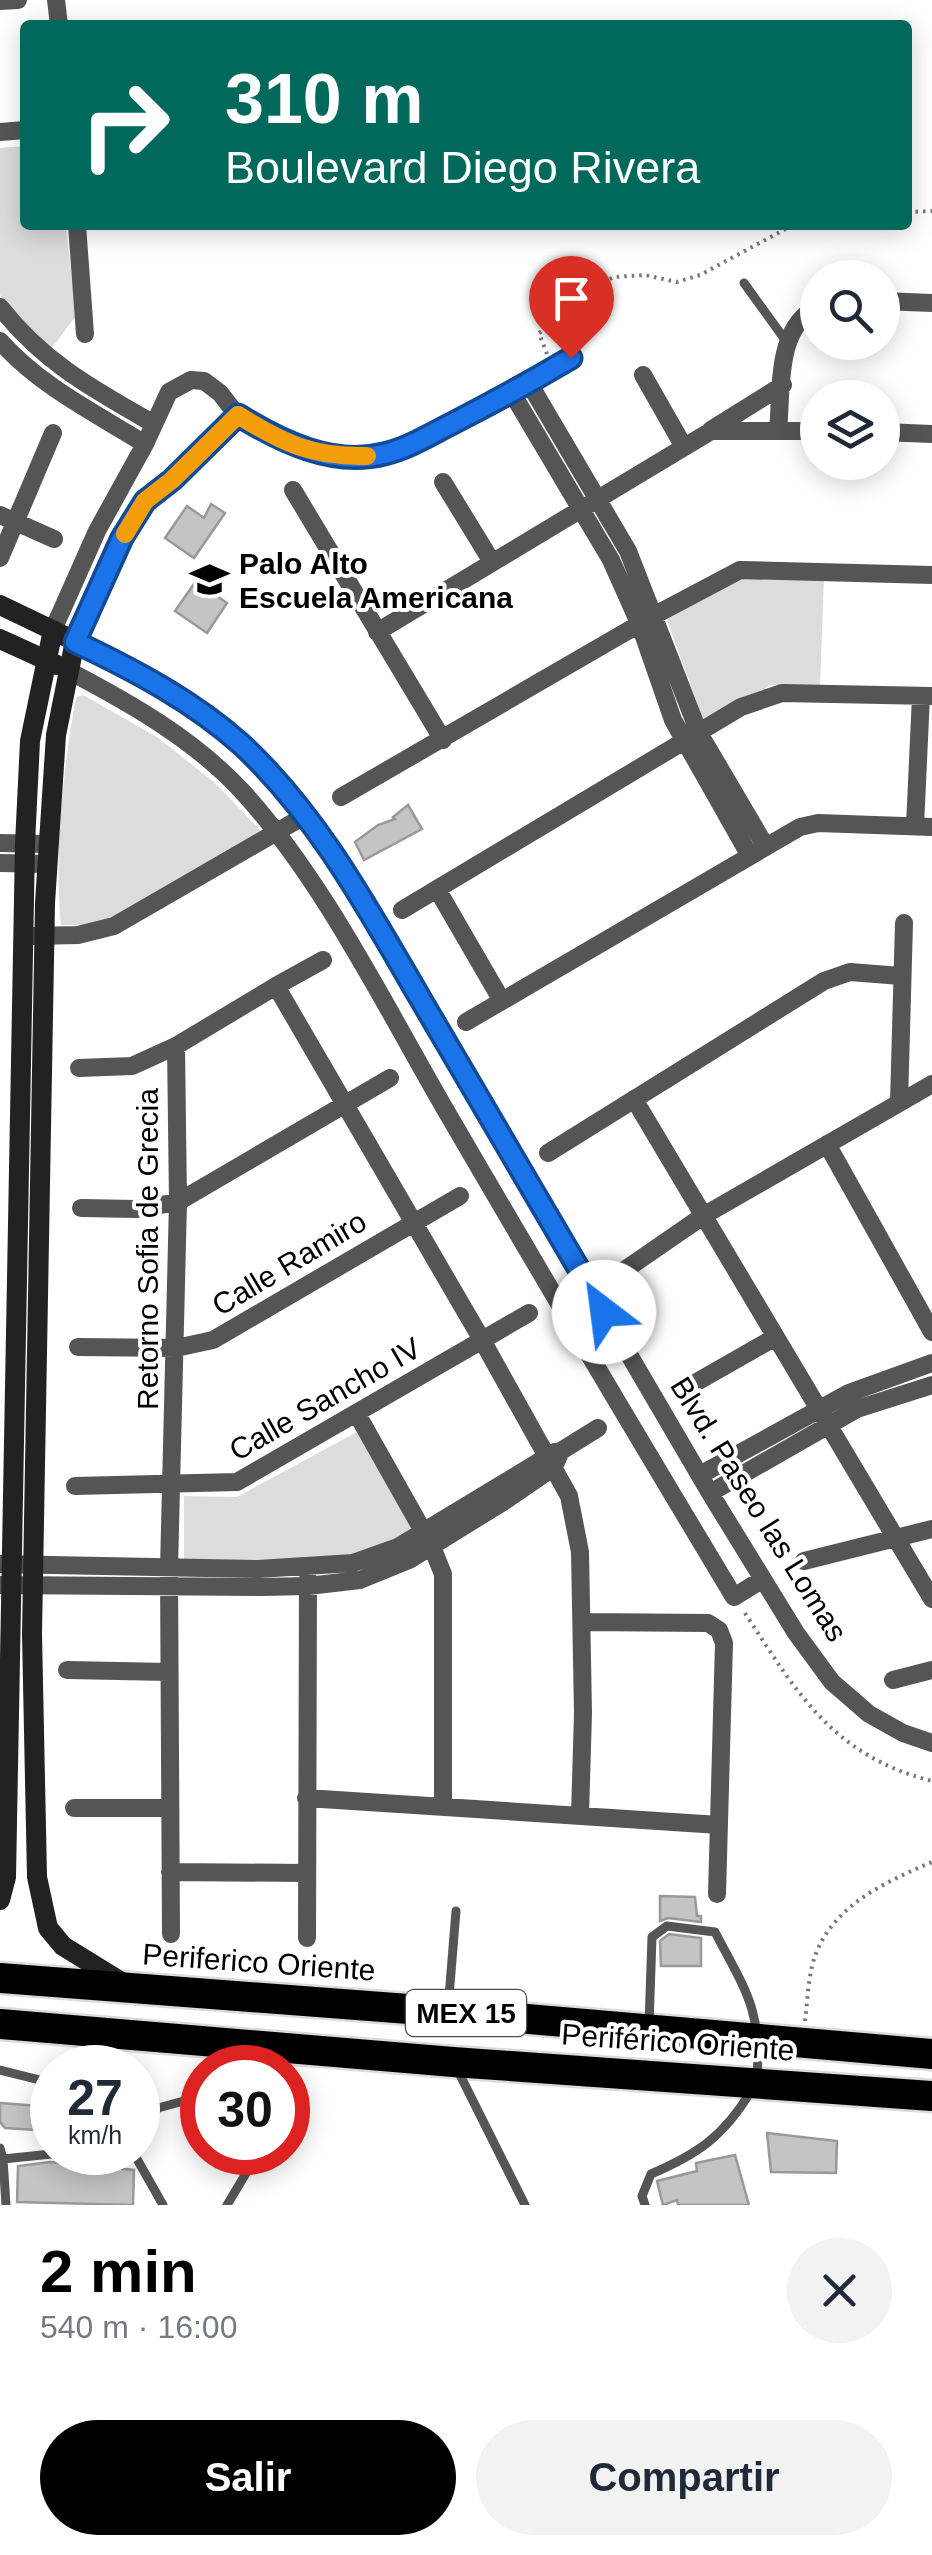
<!DOCTYPE html>
<html lang="es">
<head>
<meta charset="utf-8">
<style>
	:root { --surface:#fff; --page:#f2f2f3; --text:#1f2937; --muted:#747a83; --accent:#000 }
	body { margin:0; font-family:Arial,sans-serif; background:var(--page); color:var(--text); height:100vh; display:flex; flex-direction:column; font-size:38px; white-space:nowrap }
	* { box-sizing:border-box; margin:0 }
	p { font-size:32px; color:var(--muted) }
	.icon { flex:none; width:55px; height:55px; fill:none; stroke:currentColor; stroke-width:2; stroke-linecap:round; stroke-linejoin:round }
	.map { position:relative; height:2205px; overflow:hidden }
	.panel { display:flex; flex-direction:column; background:var(--surface); flex:1 }
	.panel>* { flex:none }
	.top-card { position:absolute; left:20px; top:20px; width:892px; height:210px; border-radius:10px; box-shadow:0 5px 25px #0003; background:#00695c; color:#fff; overflow:hidden }
	.fabs { position:absolute; left:800px; top:260px; display:grid; gap:20px }
	.fabs a { display:grid; place-items:center; width:100px; height:100px; border-radius:50%; background:var(--surface); box-shadow:0 5px 25px #0003; font-size:50px }
	.speed { position:absolute; left:30px; top:2045px; display:flex; gap:20px; font-size:50px; font-weight:700; text-align:center }
	.speed>* { display:grid; place-content:center; width:130px; height:130px; border-radius:50%; background:var(--surface); box-shadow:0 5px 25px #0003; line-height:1 }
	.speed small { font-size:25px; font-weight:400 }
	.speed .limit { border:15px solid #d22; background:#fff; color:#111 }
	.pin { position:absolute; display:grid; place-items:center; width:85px; height:85px; color:#fff; margin:-102px -42px; border-radius:50% 50% 50% 0; rotate:-45deg; box-shadow:0 0 10px #0007 }
	.pin .icon { rotate:45deg }
	.me { position:absolute; width:110px; margin:-55px; rotate:330deg; stroke-linejoin:round; filter:drop-shadow(0 0 8px #0008) }
	.turn { display:flex; align-items:center; gap:35px; height:210px; padding:0 40px; font-size:45px }
	.turn .icon { width:130px; height:130px; stroke-width:2.5 }
	.turn b { display:block; font-size:70px; line-height:85px }
	.round { display:grid; place-items:center; flex:none; width:105px; height:105px; border-radius:52px; background:var(--page) }
	.summary { display:flex; align-items:center; justify-content:space-between; height:170px; padding:0 40px }
	h1 { font-size:60px; font-weight:800; line-height:75px; color:var(--accent) }
	.action { display:flex; gap:20px; margin-top:auto; padding:20px 40px }
	.action a { flex:1; height:115px; border-radius:60px; background:var(--accent); color:#fff; font-size:40px; font-weight:800; line-height:115px; text-align:center }
	.action a+a { background:var(--page); color:var(--text) }
	.map>svg:first-child { display:block }
	.green { fill:#dcdcdc }
	.building { fill:#c4c4c4; stroke:#999; stroke-width:2.5 }
	.lines { fill:none; stroke-linecap:round; stroke-linejoin:round }
	.highway-casing { stroke:#dbdbdb; stroke-width:35 }
	.path { stroke:#777; stroke-width:4; stroke-dasharray:2.5 5; stroke-linecap:butt }
	.lane { stroke:#555; stroke-width:9 }
	.street { stroke:#555; stroke-width:18 }
	.secondary { stroke:#222; stroke-width:20 }
	.highway { stroke:#000; stroke-width:30 }
	.route-casing { stroke:#114b97; stroke-width:25 }
	.route { stroke:#1a73e8; stroke-width:18 }
	.slow { stroke:#f59e0b; stroke-width:18 }
	.labels { text-anchor:middle; dominant-baseline:central; stroke-width:8; stroke-linejoin:round; paint-order:stroke }
	.shield { fill:#fff; stroke:#4c4c4c; stroke-width:2.5 }
	.shield-label { font-size:28px; font-weight:bold; fill:#000 }
	.poi-label { font-size:30px; font-weight:bold; fill:#000; stroke:#fff; text-anchor:start }
	.street-label { font-size:30px; fill:#000; stroke:#fff }
</style>
</head>
<body>
<div class="map">
<svg width="932" height="2205" viewBox="0 0 932 2205">
	<rect width="100%" height="100%" fill="#fff"/>
	<!-- green -->
	<path class="green" d="M25 146V225H66L76 317C64 328 60 341 48 351L0 295V148Z
		M743 575 824 578 820 686 771 685 713 721 703 719 667 620 679 610Z
		M83 695 157 737 215 783 265 835 103 925H61C54 851 63 771 76 697Z
		M357 1432 416 1534 355 1559 184 1562V1496L237 1497Z"/>
	<!-- building -->
	<path class="building" d="M211 504 225 513 194 558 165 538 187 506 204 518Z
		M196 581 227 603 207 633 175 611Z
		M408 805 422 829 364 860 355 842 378 825 395 819 393 817Z
		M660 1896 695 1897 697 1916H701V1922L668 1918 660 1921Z
		M669 1934 701 1938V1966H661L660 1941Z
		M0 2103 52 2107V2131L5 2128 0 2122Z
		M767 2133 837 2141 836 2173 771 2172Z
		M735 2155 749 2205H678L677 2200 663 2205 657 2181 697 2171 696 2163Z
		M50 2162 134 2170 133 2205 17 2202 18 2166Z"/>
	<g class="lines">
		<defs>
			<path id="highway" d="M0 1978 448 2012 932 2054
				M0 2024 453 2062 932 2096"/>
		</defs>
		<!-- highway casing -->
		<use href="#highway" class="highway-casing"/>
		<!-- path -->
		<path class="path" d="M908 212 932 211
			M547 354 539 333 566 316 593 287 614 277 645 275 677 282 700 275 793 225
			M745 1613C797 1693 833 1756 932 1781
			M805 2021C808 1998 808 1972 817 1951 837 1903 888 1881 932 1862"/>
		<!-- lane -->
		<path class="lane" d="M744 283 786 341
			M448 2009 456 1911
			M649 2025 652 1937 667 1926 715 1932C745 1990 762 2009 757 2077
			M457 2069 525 2205
			M0 2070 52 2083
			M138 2103 158 2108 202 2096
			M138 2136 158 2108
			M0 2148 3 2159 71 2152
			M133 2152 163 2205
			M3 2159 6 2205
			M227 2205 248 2170 252 2152
			M645 2205 642 2196 651 2174C698 2154 724 2136 751 2091"/>
		<!-- street -->
		<path class="street" d="M56 0 59 25
			M0 1 18 0
			M0 132 25 130
			M77 225 85 334
			M882 301 932 303
			M0 307C44 363 93 389 154 424
			M0 341C40 386 95 413 145 444
			M643 375 684 447
			M529 383 628 551 699 733 766 847
			M512 393 611 560 640 625 673 720 750 856
			M237 415 173 480 145 501 122 538 75 641 135 671 185 701 240 744 306 815 388 943 710 1493 796 1633 832 1682 869 1714 903 1733 932 1743
			M711 430 783 385
			M778 431C782 391 775 326 818 307
			M882 432 932 434
			M443 482 492 562
			M293 490 443 740
			M0 515 54 539
			M0 558 53 433
			M53 630 97 531 145 444 169 392 191 380 204 381 220 393 237 415 281 442 340 456 381 455 418 442 512 393 571 358
			M377 632 711 431H818
			M67 670C130 703 192 738 241 790 325 881 389 1014 452 1121 545 1281 639 1439 734 1597L763 1579
			M341 797 655 615 740 570 932 575
			M915 826 921 696
			M0 843 48 844
			M0 863 47 864
			M437 889 502 1001
			M402 910 741 707 782 693 932 696
			M32 936 78 935 114 926 306 815
			M276 986 323 960
			M466 1022 800 827 818 823 932 827
			M79 1068 132 1066 176 1046
			M634 1099 932 1599
			M899 1103 904 923
			M827 1144 932 1332
			M548 1153 824 981 850 972 901 976
			M81 1208 137 1209 178 1202 390 1078
			M619 1274 703 1216 932 1084
			M78 1347 176 1348 213 1340 460 1196
			M688 1387 774 1338
			M357 1414 432 1547 443 1574V1806
			M700 1475 849 1393 932 1363
			M75 1486 237 1482 529 1313
			M710 1493 857 1409 932 1385
			M804 1561 932 1529
			M0 1564 258 1569 353 1563 398 1547 555 1452
			M0 1585 262 1587 308 1586 360 1580 409 1560 503 1502 554 1467 561 1451 598 1428
			M582 1622 708 1623 719 1630 724 1643 717 1894
			M67 1670 169 1672
			M893 1680 932 1670
			M306 1798 719 1825
			M74 1808H169
			M170 1872 306 1873
			M171 1934 169 1569 178 1202 176 1046 276 986 482 1340 569 1496 580 1552 583 1713 580 1815
			M307 1938 308 1579"/>
		<!-- secondary -->
		<path class="secondary" d="M0 605 75 641 56 735 45 903 32 1634 37 1877 48 1928 63 1946 123 1983
			M0 639 57 665
			M0 1900 6 1877 25 844 30 741 53 630"/>
		<!-- highway -->
		<use href="#highway" class="highway"/>
	</g>
	<g class="lines">
		<defs>
			<path id="route" d="M571 358C532 381 494 402 455 422 431 434 409 448 384 454 332 467 280 441 238 415L172 480 145 501 122 538 75 642C134 670 193 701 242 745 318 816 368 909 420 998 482 1102 542 1208 604 1312"/>
		</defs>
		<!-- route casing -->
		<use href="#route" class="route-casing"/>
		<!-- route -->
		<use href="#route" class="route"/>
		<!-- slow -->
		<path class="slow" d="M125 534 145 501 172 480 238 415C283 443 311 457 367 456"/>
	</g>
	<!-- icons -->
	<defs>
		<symbol id="school-bare" viewBox="-9 -9 18 18"><path d="M0-5L7-2L0 1L-7-2ZM-4 1L0 2.5L4 1V4Q0 6-4 4Z" fill="#000" stroke="#fff" stroke-width="2.5" paint-order="stroke"/></symbol>
	</defs>
	<g fill-rule="evenodd">
		<use href="#school-bare" x="182" y="552" width="55" height="55"/>
	</g>
	<g class="labels">
		<!-- shield labels -->
		<rect class="shield" x="406" y="1990" width="120" height="46" rx="8"/>
		<g class="shield-label">
			<text x="466" y="2013">MEX 15</text>
		</g>
		<!-- poi labels -->
		<g class="poi-label">
			<text x="239" y="563">Palo Alto<tspan x="239" dy="34">Escuela Americana</tspan></text>
		</g>
		<!-- street labels -->
		<g class="street-label">
			<text transform="translate(147 1249) rotate(-90)">Retorno Sofia de Grecia</text>
			<text transform="translate(289 1263) rotate(-31)">Calle Ramiro</text>
			<text transform="translate(325 1399) rotate(-30)">Calle Sancho IV</text>
			<text transform="translate(759 1509) rotate(58)">Blvd. Paseo las Lomas</text>
			<text transform="translate(259 1962) rotate(4)">Periferico Oriente</text>
			<text transform="translate(678 2042) rotate(4)">Periférico Oriente</text>
		</g>
	</g>
</svg>
<div class="fabs">
<a><svg class="icon" aria-label="search" viewBox="0 0 24 24"><circle cx="10" cy="10" r="6"/><path d="M15 15l6 6"/></svg></a>
<a><svg class="icon" aria-label="layers" viewBox="0 0 24 24"><path d="M12 4l9 5-9 5-9-5zM3 14l9 5 9-5"/></svg></a>
</div>
<div class="speed"><div>27<small>km/h</small></div><div class="limit">30</div></div>
<div class="pin" style="left:571px;top:358px;background:#d93025"><svg class="icon" aria-label="arrive" viewBox="0 0 24 24"><path d="M6 21V4h12l-3 4 3 4H6"/></svg></div>
<svg class="me" style="left:604px;top:1312px" viewBox="-20 -20 40 40"><circle r="19" fill="#fff"/><path d="M0-13L10 11 0 6-10 11z" fill="#1a73e8"/></svg>
<div class="top-card">
<div class="turn"><svg class="icon" aria-label="right" viewBox="0 0 24 24"><path d="M7 20v-9h11M14 6l5 5-5 5"/></svg><div><b>310 m</b>Boulevard Diego Rivera</div></div>
</div>
</div>
<section class="panel">
<div class="summary"><div><h1>2 min</h1><p>540 m · 16:00</p></div><a class="round"><svg class="icon" aria-label="close" viewBox="0 0 24 24"><path d="M6 6l12 12M18 6L6 18"/></svg></a></div>
<div class="action"><a>Salir</a><a>Compartir</a></div>
</section>
</body>
</html>
